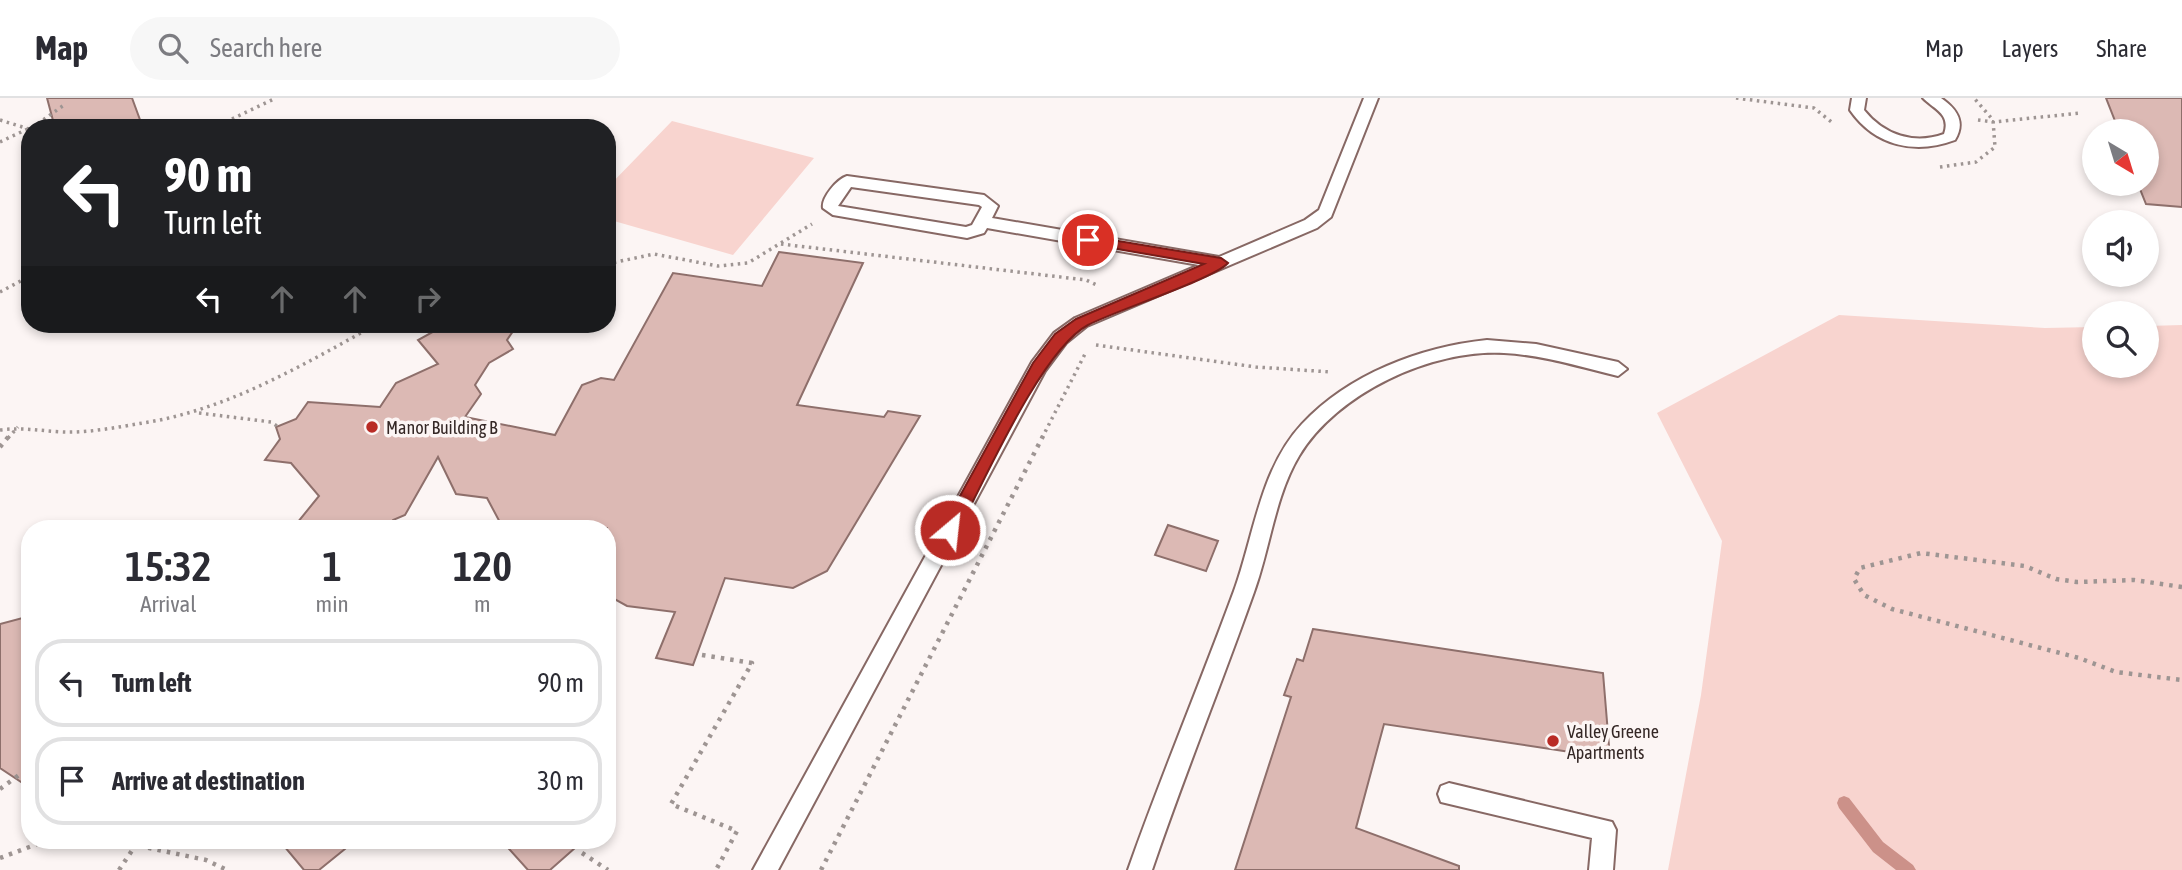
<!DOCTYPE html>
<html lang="en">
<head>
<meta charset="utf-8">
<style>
	:root { --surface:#fff; --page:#f7f7f7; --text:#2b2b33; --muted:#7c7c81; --line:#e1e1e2 }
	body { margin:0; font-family:"Asap Condensed",sans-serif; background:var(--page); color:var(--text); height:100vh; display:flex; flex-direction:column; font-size:26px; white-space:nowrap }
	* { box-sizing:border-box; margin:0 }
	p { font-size:23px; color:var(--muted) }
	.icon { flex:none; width:38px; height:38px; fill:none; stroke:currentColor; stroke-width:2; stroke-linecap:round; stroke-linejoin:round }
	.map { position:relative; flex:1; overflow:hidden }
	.drawer { position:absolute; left:21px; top:422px; width:595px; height:329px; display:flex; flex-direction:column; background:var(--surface); border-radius:28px; box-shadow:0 4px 10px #0003 }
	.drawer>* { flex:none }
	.banner { position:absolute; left:21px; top:21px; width:595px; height:214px; border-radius:28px; box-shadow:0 4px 10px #0003; background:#202124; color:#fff; overflow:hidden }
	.needle { width:46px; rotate:142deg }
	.fabs { position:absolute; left:2082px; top:21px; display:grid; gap:14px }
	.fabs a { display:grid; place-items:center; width:77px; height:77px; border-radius:50%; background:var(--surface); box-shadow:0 4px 10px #0003; font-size:35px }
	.pin { position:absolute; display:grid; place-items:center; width:60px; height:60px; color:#fff; margin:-30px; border:4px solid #fff; border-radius:50%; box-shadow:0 2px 7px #0007 }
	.me { position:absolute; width:77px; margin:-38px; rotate:28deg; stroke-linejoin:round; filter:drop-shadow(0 0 5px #0008) }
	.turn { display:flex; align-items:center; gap:24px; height:147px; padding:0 28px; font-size:32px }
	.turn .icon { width:91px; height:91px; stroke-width:2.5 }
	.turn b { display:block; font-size:49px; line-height:60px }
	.lanes { display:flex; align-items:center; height:66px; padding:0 28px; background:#0003; justify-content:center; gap:35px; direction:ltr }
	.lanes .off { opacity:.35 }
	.eta { display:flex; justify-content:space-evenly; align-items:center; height:119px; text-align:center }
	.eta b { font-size:42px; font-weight:600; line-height:49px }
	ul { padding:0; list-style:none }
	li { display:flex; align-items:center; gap:21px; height:88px; margin:0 14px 10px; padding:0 14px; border:4px solid var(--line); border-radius:28px }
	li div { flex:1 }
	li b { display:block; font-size:26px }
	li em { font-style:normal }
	header { display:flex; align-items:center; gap:42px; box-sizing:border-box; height:98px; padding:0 35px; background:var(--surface); border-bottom:2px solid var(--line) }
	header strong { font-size:33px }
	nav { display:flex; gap:38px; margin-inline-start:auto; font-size:24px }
	.search { width:490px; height:63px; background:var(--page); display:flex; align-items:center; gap:18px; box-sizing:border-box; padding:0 24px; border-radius:38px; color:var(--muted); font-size:26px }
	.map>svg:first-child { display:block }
	.green { fill:#f8d4cf }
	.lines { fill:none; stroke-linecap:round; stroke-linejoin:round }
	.stream { fill:#cc9189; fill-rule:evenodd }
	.building { fill:#dcb9b4; stroke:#8e6f6b; stroke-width:2 }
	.lane-casing { stroke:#876864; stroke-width:4 }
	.path-far1 { stroke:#9e9593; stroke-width:3.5; stroke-dasharray:2.5 4.5; stroke-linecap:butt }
	.path { stroke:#9e9593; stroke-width:4.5; stroke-dasharray:3.5 6; stroke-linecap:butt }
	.lane { fill:#fff; fill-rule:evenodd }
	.route { fill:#b92b25; stroke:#781c18; stroke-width:2 }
	.poi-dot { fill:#b92b25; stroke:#fcf5f4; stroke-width:2.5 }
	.labels { text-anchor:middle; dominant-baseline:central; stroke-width:7; stroke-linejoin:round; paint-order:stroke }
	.poi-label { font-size:18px; fill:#342725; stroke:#fcf5f4; text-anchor:start }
</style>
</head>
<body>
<header>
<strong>Map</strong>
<div class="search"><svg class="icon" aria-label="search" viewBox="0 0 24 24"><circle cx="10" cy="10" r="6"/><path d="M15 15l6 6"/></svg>Search here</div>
<nav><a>Map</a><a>Layers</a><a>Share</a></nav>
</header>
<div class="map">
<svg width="2182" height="772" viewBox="0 0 2182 772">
	<rect width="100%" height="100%" fill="#fcf5f4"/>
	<!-- green -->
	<path class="green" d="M672 23 814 60 733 157 607 121V90Z
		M1839 217 2045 230 2095 229V268H2147V228L2182 227V772H1668L1701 597 1722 443 1657 315Z"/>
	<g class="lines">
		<!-- stream -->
		<path class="stream" d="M1844 698 1849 700 1883 744 1913 767 1916 772H1896L1873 754 1839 710 1837 705 1839 700Z"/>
	</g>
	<!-- building -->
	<path class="building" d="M47 0H132L143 30H55Z
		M2106 0H2182V109L2146 106 2138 86H2147V33H2119Z
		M779 154 863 165 797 307 884 319 888 313 920 318 827 473 793 490 725 480 693 567 656 560 675 514 627 508 607 497V430H503L487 400 456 396 438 359 405 417 393 422 388 430H293L319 398 291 365 265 362 280 341 276 329 296 321 308 304 380 309 396 285 438 266 418 242 447 226H518L507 242 513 251 489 265 475 287 481 296 465 319 555 337 582 287 601 280 614 282 673 175 762 188Z
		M1168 427 1218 443 1206 473 1155 457Z
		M30 518V690L0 670V526Z
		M1313 531 1603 575 1610 660 1384 626 1356 730 1459 768V772H1235L1291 599 1284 597 1297 561 1303 563Z
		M279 742H356L319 772H304Z
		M501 742H584L550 772H528Z"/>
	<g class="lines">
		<defs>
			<path id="lane" d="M1364 0H1378L1331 119 1317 130 1087 228 1066 245 1045 273 778 772H753L1032 264 1054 235 1075 220 1199 167 987 130 984 135 967 140 833 117 823 110C821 100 837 81 847 78L984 97 998 108 992 120 1219 159 1305 122 1319 112ZM851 89 979 107 982 109 972 127 966 129 838 108Z
				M1852 0H1866L1864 12C1884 37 1914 47 1944 36 1951 16 1935 12 1923 0H1941C1957 11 1966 24 1955 42 1915 57 1875 48 1850 12Z
				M1487 242 1536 246 1618 264 1627 271 1618 278C1580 269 1543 257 1504 255 1431 251 1337 295 1299 358 1275 398 1270 450 1254 494 1221 587 1184 678 1152 772H1128C1161 678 1200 586 1234 493 1254 438 1260 371 1302 326 1349 276 1420 249 1487 242Z
				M1449 685 1612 724 1616 732 1613 772H1589L1592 740 1441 704 1438 696 1441 688Z"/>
		</defs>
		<!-- lane casing -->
		<use href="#lane" class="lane-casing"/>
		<!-- path-far1 -->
		<path class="path-far1" d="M1736 0 1814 10 1834 26
			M0 22 29 31
			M1978 22 1994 24 2080 15
			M213 30 276 0
			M0 44 36 27 64 7
			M1940 69 1976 64 1995 49 1993 22 1974 0
			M781 146 1086 182 1099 188
			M607 166 654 156 718 168 748 165 812 126
			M0 194 30 178
			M1096 247 1256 269 1331 274
			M199 315 271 324 280 330
			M0 332C22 329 41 333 63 334 89 335 118 329 143 325 227 312 303 267 377 226
			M8 340 18 329
			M1042 340 1085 256"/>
		<!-- path -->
		<path class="path" d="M0 349 9 338
			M2182 489 2134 482 2077 484 2056 481 2025 468 1921 455 1860 470 1854 481 1864 497 1892 511 2079 560 2116 574 2182 582
			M702 557 752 565 671 706 737 733 716 772
			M0 691 19 677 30 685
			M111 742 206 762 227 772
			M582 755 608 772
			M0 760 48 742
			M119 772 139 742
			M821 772 1043 338"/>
		<!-- lane -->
		<use href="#lane" class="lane"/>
	</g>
	<!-- route -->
	<path class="route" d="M1088 138 1221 160 1228 165C1214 181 1114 213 1088 227 1041 252 983 386 956 437H944V427L1033 265 1055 236 1076 221 1204 166 1083 145 1081 142Z"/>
	<!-- markers -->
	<g class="poi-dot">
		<circle cx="372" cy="329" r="7"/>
		<circle cx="1553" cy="643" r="7"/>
	</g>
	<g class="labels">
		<!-- poi labels -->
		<g class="poi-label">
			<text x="386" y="329">Manor Building B</text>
			<text x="1567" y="633">Valley Greene<tspan x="1567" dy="21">Apartments</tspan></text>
		</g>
	</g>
</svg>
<div class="fabs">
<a><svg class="needle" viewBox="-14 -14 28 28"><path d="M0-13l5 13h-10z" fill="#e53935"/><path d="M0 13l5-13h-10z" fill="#7c7c81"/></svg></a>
<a><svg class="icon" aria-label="sound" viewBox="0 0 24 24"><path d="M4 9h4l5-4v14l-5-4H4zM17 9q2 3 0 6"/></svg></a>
<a><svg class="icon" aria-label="search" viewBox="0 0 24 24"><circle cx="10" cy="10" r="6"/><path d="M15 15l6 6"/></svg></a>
</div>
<div class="pin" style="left:1088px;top:142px;background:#d93025"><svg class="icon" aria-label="arrive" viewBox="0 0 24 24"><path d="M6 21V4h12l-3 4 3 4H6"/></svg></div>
<svg class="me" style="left:950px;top:432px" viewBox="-20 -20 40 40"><circle r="17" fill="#b92b25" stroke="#fff" stroke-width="3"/><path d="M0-11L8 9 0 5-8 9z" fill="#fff"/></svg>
<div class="banner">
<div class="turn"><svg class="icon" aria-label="left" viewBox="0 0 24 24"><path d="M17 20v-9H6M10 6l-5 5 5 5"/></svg><div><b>90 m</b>Turn left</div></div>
<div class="lanes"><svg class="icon" aria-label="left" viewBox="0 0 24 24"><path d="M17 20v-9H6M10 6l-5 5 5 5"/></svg><svg class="icon off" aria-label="ahead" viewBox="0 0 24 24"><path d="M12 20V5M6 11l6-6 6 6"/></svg><svg class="icon off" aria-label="ahead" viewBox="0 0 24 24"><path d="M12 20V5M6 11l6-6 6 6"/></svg><svg class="icon off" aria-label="right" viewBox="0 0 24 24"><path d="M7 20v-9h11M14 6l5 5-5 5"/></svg></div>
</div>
<section class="drawer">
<div class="eta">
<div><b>15:32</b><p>Arrival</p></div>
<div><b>1</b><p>min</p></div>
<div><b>120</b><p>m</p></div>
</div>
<ul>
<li><svg class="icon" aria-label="left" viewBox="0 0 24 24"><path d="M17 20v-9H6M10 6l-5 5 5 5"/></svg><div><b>Turn left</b></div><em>90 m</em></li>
<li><svg class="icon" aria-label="arrive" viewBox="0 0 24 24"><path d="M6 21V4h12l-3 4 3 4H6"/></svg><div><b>Arrive at destination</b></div><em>30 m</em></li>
</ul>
</section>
</div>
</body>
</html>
